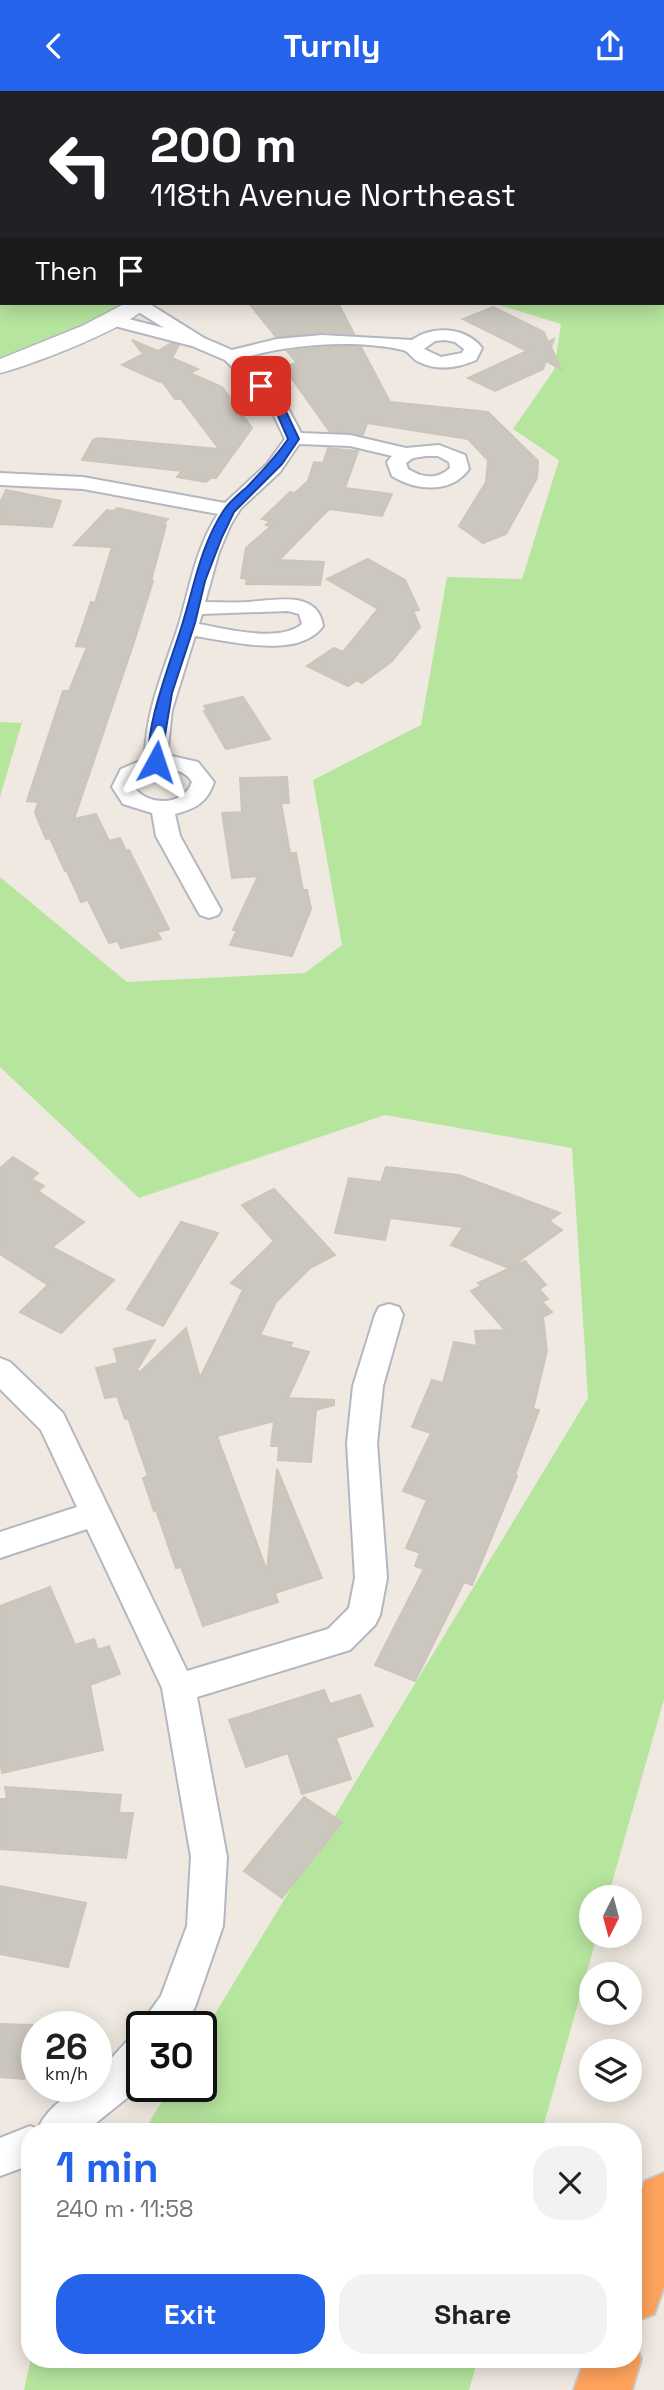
<!DOCTYPE html>
<html lang="en">
<head>
<meta charset="utf-8">
<style>
	:root { --surface:#fff; --page:#f2f2f2; --text:#202124; --muted:#757577; --accent:#2563eb }
	body { margin:0; font-family:"Space Grotesk",sans-serif; background:var(--page); color:var(--text); height:100vh; display:flex; flex-direction:column; font-size:26px; white-space:nowrap }
	* { box-sizing:border-box; margin:0 }
	p { font-size:23px; color:var(--muted) }
	.icon { flex:none; width:38px; height:38px; fill:none; stroke:currentColor; stroke-width:2; stroke-linecap:round; stroke-linejoin:round }
	.map { position:relative; flex:1; overflow:hidden }
	.details { position:absolute; left:21px; top:2032px; width:621px; height:245px; display:flex; flex-direction:column; background:var(--surface); border-radius:28px; box-shadow:0 4px 18px #0003 }
	.details>* { flex:none }
	.guide { position:absolute; left:0px; top:0px; width:665px; height:214px; box-shadow:0 4px 18px #0003; background:#202124; color:#fff; overflow:hidden }
	.needle { width:46px; rotate:186deg }
	.controls { position:absolute; left:579px; top:1794px; display:grid; gap:14px }
	.controls a { display:grid; place-items:center; width:63px; height:63px; border-radius:50%; background:var(--surface); box-shadow:0 4px 18px #0003; font-size:35px }
	.speed { position:absolute; left:21px; top:1920px; display:flex; gap:14px; font-size:35px; font-weight:700; text-align:center }
	.speed>* { display:grid; place-content:center; width:91px; height:91px; border-radius:50%; background:var(--surface); box-shadow:0 4px 18px #0003; line-height:1 }
	.speed small { font-size:18px; font-weight:400 }
	.speed .limit { border:4px solid #111; border-radius:10px; background:#fff; color:#111 }
	.pin { position:absolute; display:grid; place-items:center; width:60px; height:60px; color:#fff; margin:-30px; border-radius:14px; box-shadow:0 4px 10px #0006 }
	.me { position:absolute; width:77px; margin:-38px; rotate:5deg; stroke-linejoin:round; filter:drop-shadow(0 0 5px #0008) }
	.turn { display:flex; align-items:center; gap:24px; height:147px; padding:0 35px; font-size:32px }
	.turn .icon { width:91px; height:91px; stroke-width:2.5 }
	.turn b { display:block; font-size:49px; line-height:60px }
	.then { display:flex; align-items:center; height:66px; padding:0 35px; background:#0003; gap:14px; font-size:26px }
	.round { display:grid; place-items:center; flex:none; width:74px; height:74px; border-radius:28px; background:var(--page) }
	.summary { display:flex; align-items:center; justify-content:space-between; height:119px; padding:0 35px }
	h1 { font-size:42px; font-weight:700; line-height:52px; color:var(--accent) }
	.cta { display:flex; gap:14px; margin-top:auto; padding:14px 35px }
	.cta a { flex:1; height:80px; border-radius:28px; background:var(--accent); color:#fff; font-size:28px; font-weight:700; line-height:80px; text-align:center }
	.cta a+a { background:var(--page); color:var(--text) }
	header { display:flex; justify-content:space-between; align-items:center; height:91px; padding:0 35px; background:var(--accent); color:#fff; font-size:32px; font-weight:700 }
	.map>svg:first-child { display:block }
	.green { fill:#b6e59e }
	.building { fill:#cbc7bf; stroke:#cbc5ba; stroke-width:2 }
	.lines { fill:none; stroke-linecap:round; stroke-linejoin:round }
	.service-casing { stroke:#b4b7c1; stroke-width:4 }
	.minor-casing { stroke:#b4b7c1; stroke-width:4 }
	.tertiary-casing { stroke:#b4b7c1; stroke-width:3 }
	.motorway-casing { stroke:#c9c9c9; stroke-width:4 }
	.service { fill:#fff; fill-rule:evenodd }
	.minor { fill:#fff; fill-rule:evenodd }
	.tertiary { fill:#fff; fill-rule:evenodd }
	.motorway { fill:#ffa35c; fill-rule:evenodd }
	.route { fill:#2563eb; stroke:#184099; stroke-width:2 }
</style>
</head>
<body>
<header><svg class="icon" aria-label="back" viewBox="0 0 24 24"><path d="M15 5l-7 7 7 7"/></svg>Turnly<svg class="icon" aria-label="share" viewBox="0 0 24 24"><path d="M12 15V3M7 8l5-5 5 5M5 13v7h14v-7"/></svg></header>
<div class="map">
<svg width="664" height="2299" viewBox="0 0 664 2299">
	<rect width="100%" height="100%" fill="#efe9e1"/>
	<!-- green -->
	<path class="green" d="M0 79 2 212H140L121 225 0 275Z
		M664 210V1608L608 1806H592V1844L597 1845 542 2040H144L171 1995H201V1946L588 1307 572 1057 385 1024 139 1107 0 976V786L127 891 305 882 342 854 313 689 421 634 447 486 522 488 559 369 513 338 554 279 561 233 499 214 466 212Z
		M23 628 0 706V631L21 632Z
		M31 2268H478L469 2299H24Z"/>
	<!-- building -->
	<path class="building" d="M249 212H338L354 243 322 241 276 246Z
		M493 216 544 241 548 251 554 248 551 256 561 278 546 270 543 278 495 300 468 287 527 260 463 228Z
		M132 249 158 260 171 252 179 254 172 267 198 278 190 282 222 296 252 337 216 387H211L206 391 177 386 182 380 82 369 93 349 98 347 219 358 181 308H175L161 289 160 291 122 274 143 263Z
		M322 256H361L390 311 488 321 538 370 537 387 506 443 483 452 459 435 486 391 488 369 468 348 367 332 363 344 330 341 283 275 297 272 287 260Z
		M328 357 358 360 345 397 392 403 382 425 329 418 279 469 324 471 320 494 246 493 247 488 241 487 246 457 271 435 266 434 270 430 262 428 290 401 295 402 308 390 314 371 323 372Z
		M6 399 61 410 52 436 0 433V412Z
		M117 417 168 428 163 433 166 434 151 490H153L134 551 74 728 96 723 109 750 120 747 126 760 129 759 169 838 157 841 161 848 121 857 118 850 109 852 88 809 81 811 67 780H65L50 747 46 748 35 722 38 711 27 710 63 600H69L87 556 76 555 91 511 95 512 112 456 74 454 107 419 114 420Z
		M368 468 405 489 419 519 413 520 420 536 391 571 362 592 357 589 348 595 307 575 334 557 343 561 378 518 327 488Z
		M243 606 270 648 226 658 204 620 207 619 204 615Z
		M287 686 289 712H281L290 762H296L303 799H307L311 818 292 865 230 854 237 839H233L258 785 232 787 222 722 242 721 240 687Z
		M13 1066 38 1082 31 1088 44 1095 38 1100 84 1131 52 1156 114 1189 61 1242 20 1221 48 1194 0 1163V1077Z
		M386 1076 459 1084 560 1122 549 1130 562 1139 509 1177 451 1154 463 1136 390 1127 385 1149 335 1142 349 1087 381 1091Z
		M274 1098 335 1164 310 1177 276 1211 260 1244 292 1252 290 1256 309 1261 288 1307 334 1309V1314L316 1319 311 1371 278 1369 279 1355H271L274 1330 217 1345 267 1480 277 1378 322 1487 275 1502 278 1511 203 1535 181 1476 176 1477 156 1419 154 1420 143 1387 148 1385 128 1327 125 1328 117 1305 105 1307 96 1277 118 1272 114 1258 155 1249 137 1279 140 1281 186 1237 200 1287 243 1199 231 1192 274 1150 242 1114Z
		M181 1131 218 1142 163 1235 127 1218Z
		M525 1170 546 1194 539 1198 548 1208 542 1211 552 1221 543 1226 547 1260 533 1318 539 1319 515 1384 517 1385 472 1494 464 1491 415 1590 375 1574 424 1478 415 1475 420 1462 406 1457 427 1409 403 1400 431 1342 412 1336 432 1289 443 1292 454 1251 477 1255 475 1240 505 1239 471 1200 481 1195 478 1192Z
		M50 1496 75 1554 94 1548 98 1559 109 1555 120 1583 90 1594 103 1659 2 1682 0 1668V1515Z
		M324 1599 330 1613 360 1604 373 1635 336 1647 351 1688 302 1703 288 1662 246 1676 229 1629Z
		M5 1696 121 1704 119 1722H133L126 1767 0 1758V1708H7Z
		M304 1706 342 1731 282 1807 244 1780Z
		M0 1795 86 1812 68 1876 0 1863Z
		M0 1933 32 1934 24 1988 0 1986Z"/>
	<g class="lines">
		<defs>
			<path id="service" d="M535 0H543V2H535Z
				M663 99H664V103H663Z
				M663 126H664V130H663Z"/>
			<path id="minor" d="M225 0H239V2H225Z
				M339 0H360L361 2H340Z
				M0 39H2V47H0Z
				M130 212H148L204 247 232 259 277 248 322 244 412 249C433 234 466 236 482 257L476 269C458 277 437 280 419 271 412 268 409 260 403 259 354 248 290 253 243 267L282 306 301 342 350 344 406 357 439 354 465 364 469 378C451 403 416 400 392 385L387 371 392 365 350 355 299 353 280 381 241 417 231 433 219 461 205 511C220 511 235 512 249 511 276 509 318 499 323 535 299 569 230 550 195 545L172 619 167 664 198 671 214 691C207 712 195 718 175 723L180 745 221 819 218 824 209 827 200 824 197 819 156 745 152 722 123 713 112 696 121 678 145 668C145 620 165 577 179 533 190 496 196 456 218 423L83 398 0 394V382L83 386 225 412 267 373 285 348 268 312 225 269 192 255 107 233 105 229 113 224 164 237 132 217ZM445 249 455 251 464 258 462 262 441 266 424 258 435 250ZM426 365H438L449 371 450 377C437 389 422 387 408 378L406 372 413 367ZM288 520 299 523 302 533C280 552 226 538 199 533L202 523ZM160 678C173 678 185 679 192 691 184 715 148 716 134 696L138 687Z
				M389 1213 399 1216 403 1224 383 1295 377 1352 387 1487 380 1524 375 1534 350 1559 197 1606 227 1766 223 1835 195 1916 184 1936H142L148 1923 161 1905 187 1835 191 1766 162 1597 87 1438 0 1467V1441L77 1416 41 1339 0 1298V1267L10 1271 63 1322 187 1580 328 1538 349 1517 355 1487 347 1352 353 1295 375 1224 379 1216Z
				M142 1942V1992L132 2003 86 2040H30V2074L0 2085V2047L30 2035 38 2038C46 2017 75 1995 96 1995V1984L129 1948Z"/>
			<path id="tertiary" d="M424 0H444L423 2Z
				M126 212H150C133 236 31 274 0 282V268L82 235Z"/>
			<path id="motorway" d="M664 2082V2196L654 2223 634 2231V2119L645 2090Z
				M634 2249 641 2268 632 2299H574L585 2268H634Z"/>
		</defs>
		<!-- service casing -->
		<use href="#service" class="service-casing"/>
		<!-- minor casing -->
		<use href="#minor" class="minor-casing"/>
		<!-- tertiary casing -->
		<use href="#tertiary" class="tertiary-casing"/>
		<!-- motorway casing -->
		<use href="#motorway" class="motorway-casing"/>
		<!-- service -->
		<use href="#service" class="service"/>
		<!-- minor -->
		<use href="#minor" class="minor"/>
		<!-- tertiary -->
		<use href="#tertiary" class="tertiary"/>
		<!-- motorway -->
		<use href="#motorway" class="motorway"/>
	</g>
	<!-- route -->
	<path class="route" d="M258 293H265L281 310 299 348 282 373 234 421 222 446 205 490 195 532 172 602 160 674H151C140 646 173 565 182 534 194 496 201 453 224 419 230 410 239 403 247 396 262 380 276 366 288 348L272 311 258 297Z"/>
</svg>
<div class="controls">
<a><svg class="needle" viewBox="-14 -14 28 28"><path d="M0-13l5 13h-10z" fill="#e53935"/><path d="M0 13l5-13h-10z" fill="#757577"/></svg></a>
<a><svg class="icon" aria-label="search" viewBox="0 0 24 24"><circle cx="10" cy="10" r="6"/><path d="M15 15l6 6"/></svg></a>
<a><svg class="icon" aria-label="layers" viewBox="0 0 24 24"><path d="M12 4l9 5-9 5-9-5zM3 14l9 5 9-5"/></svg></a>
</div>
<div class="speed"><div>26<small>km/h</small></div><div class="limit">30</div></div>
<div class="pin" style="left:261px;top:295px;background:#d93025"><svg class="icon" aria-label="arrive" viewBox="0 0 24 24"><path d="M6 21V4h12l-3 4 3 4H6"/></svg></div>
<svg class="me" style="left:156px;top:671px" viewBox="-20 -20 40 40"><path d="M0-17L14 15 0 8-14 15z" fill="#2563eb" stroke="#fff" stroke-width="4"/></svg>
<div class="guide">
<div class="turn"><svg class="icon" aria-label="left" viewBox="0 0 24 24"><path d="M17 20v-9H6M10 6l-5 5 5 5"/></svg><div><b>200 m</b>118th Avenue Northeast</div></div>
<div class="then">Then<svg class="icon" aria-label="arrive" viewBox="0 0 24 24"><path d="M6 21V4h12l-3 4 3 4H6"/></svg></div>
</div>
<section class="details">
<div class="summary"><div><h1>1 min</h1><p>240 m · 11:58</p></div><a class="round"><svg class="icon" aria-label="close" viewBox="0 0 24 24"><path d="M6 6l12 12M18 6L6 18"/></svg></a></div>
<div class="cta"><a>Exit</a><a>Share</a></div>
</section>
</div>
</body>
</html>
